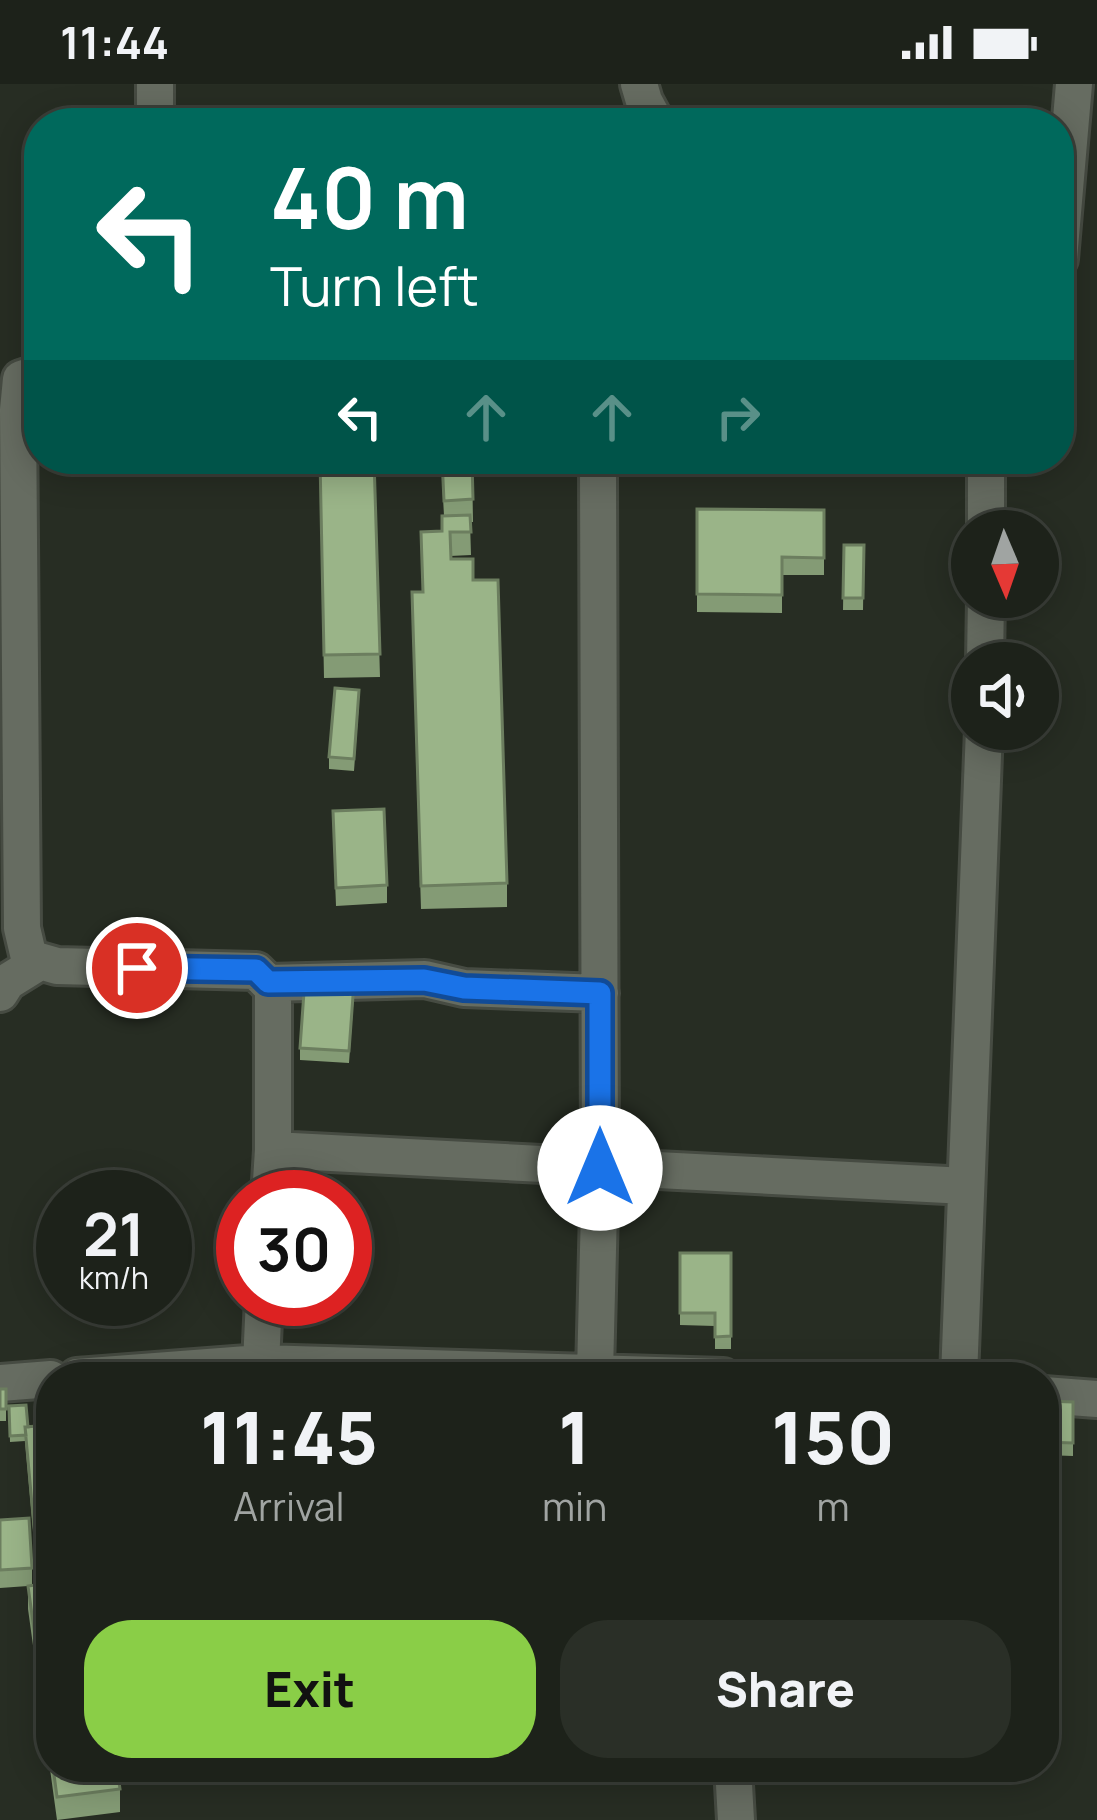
<!DOCTYPE html>
<html lang="en">
<head>
<meta charset="utf-8">
<style>
	:root { --surface:#1d221a; --page:#2a2f27; --text:#f1f3f6; --muted:#a0a4a2; --line:#3b3f39; --accent:#8ace47 }
	body { margin:0; font-family:Manrope,sans-serif; background:var(--page); color:var(--text); height:100vh; display:flex; flex-direction:column; font-size:45px; white-space:nowrap }
	* { box-sizing:border-box; margin:0 }
	p { font-size:39px; color:var(--muted) }
	.icon { flex:none; width:66px; height:66px; fill:none; stroke:currentColor; stroke-width:2; stroke-linecap:round; stroke-linejoin:round }
	.map { position:relative; flex:1; overflow:hidden }
	.details { position:absolute; left:36px; top:1278px; width:1023px; height:420px; display:flex; flex-direction:column; background:var(--surface); border-radius:48px; box-shadow:0 6px 30px #0003,0 0 0 3px var(--line) }
	.details>* { flex:none }
	.banner { position:absolute; left:24px; top:24px; width:1050px; height:366px; border-radius:48px; box-shadow:0 6px 30px #0003,0 0 0 3px var(--line); background:#00695c; color:#fff; overflow:hidden }
	.needle { width:78px; rotate:178deg }
	.controls { position:absolute; left:951px; top:426px; display:grid; gap:24px }
	.controls a { display:grid; place-items:center; width:108px; height:108px; border-radius:50%; background:var(--surface); box-shadow:0 6px 30px #0003,0 0 0 3px var(--line); font-size:60px }
	.speed { position:absolute; left:36px; top:1086px; display:flex; gap:24px; font-size:60px; font-weight:700; text-align:center }
	.speed>* { display:grid; place-content:center; width:156px; height:156px; border-radius:50%; background:var(--surface); box-shadow:0 6px 30px #0003,0 0 0 3px var(--line); line-height:1 }
	.speed small { font-size:30px; font-weight:400 }
	.speed .limit { border:18px solid #d22; background:#fff; color:#111 }
	.pin { position:absolute; display:grid; place-items:center; width:102px; height:102px; color:#fff; margin:-51px; border:6px solid #fff; border-radius:50%; box-shadow:0 3px 12px #0007 }
	.me { position:absolute; width:132px; margin:-66px; rotate:0deg; stroke-linejoin:round; filter:drop-shadow(0 0 9px #0008) }
	.turn { display:flex; align-items:center; gap:42px; height:252px; padding:0 48px; font-size:54px }
	.turn .icon { width:156px; height:156px; stroke-width:2.5 }
	.turn b { display:block; font-size:84px; line-height:102px }
	.lanes { display:flex; align-items:center; height:114px; padding:0 48px; background:#0003; justify-content:center; gap:60px; direction:ltr }
	.lanes .off { opacity:.35 }
	.eta { display:flex; justify-content:space-evenly; align-items:center; height:204px; text-align:center }
	.eta b { font-size:72px; font-weight:800; line-height:84px }
	.action { display:flex; gap:24px; margin-top:auto; padding:24px 48px }
	.action a { flex:1; height:138px; border-radius:48px; background:var(--accent); color:#111; font-size:48px; font-weight:800; line-height:138px; text-align:center }
	.action a+a { background:var(--page); color:var(--text) }
	.status { display:flex; justify-content:space-between; align-items:center; height:84px; padding:0 60px; background:var(--surface); direction:ltr }
	.status svg { height:33px; fill:currentColor }
	.map>svg:first-child { display:block }
	.lines { fill:none; stroke-linecap:round; stroke-linejoin:round }
	.minor-casing { stroke:#464b42; stroke-width:42 }
	.minor { stroke:#666c61; stroke-width:36 }
	.wall { fill:#849b75 }
	.building { fill:#9ab488; stroke:#6c7e5f; stroke-width:3 }
	.route-casing { stroke:#114b97; stroke-width:30 }
	.route { stroke:#1a73e8; stroke-width:21 }
</style>
</head>
<body>
<div class="status"><b>11:44</b><svg viewBox="0 0 49 12"><path d="M0 12V9h3v3zM5 12V6h3v6zM10 12V3h3v9zM15 12V0h3v12zM26 1h20v11H26zM47 4h2v5h-2z"/></svg></div>
<div class="map">
<svg width="1097" height="1736" viewBox="0 0 1097 1736">
	<rect width="100%" height="100%" fill="#272d23"/>
	<g class="lines">
		<defs>
			<path id="minor" d="M155 0V39
				M639 0 644 17 656 39
				M1059 175 1074 0
				M39 289 21 295 18 326 22 844 29 874 57 882 256 887 273 904V1066L270 1113
				M986 447V375
				M985 579 986 513
				M268 899 425 895 464 904 600 909
				M0 909 7 898 36 880 29 874
				M273 1066 966 1102
				M261 1279 264 1215
				M595 1289 600 1084 598 384
				M77 1293 261 1279 723 1293
				M959 1293 984 645
				M0 1299 51 1295
				M1044 1311 1097 1315
				M733 1683 736 1736"/>
		</defs>
		<!-- minor casing -->
		<use href="#minor" class="minor-casing"/>
		<!-- minor -->
		<use href="#minor" class="minor"/>
	</g>
	<!-- wall -->
	<path class="wall" d="M289 375H374L380 593 324 594 320 386 290 387Z
		M441 375H499L472 378 473 438H470L471 471 450 472 451 475 473 496 507 799V823L421 825 412 531 422 508 442 447 444 432Z
		M697 425 824 426V491H782V529L697 528Z
		M844 461H864L863 526H843Z
		M359 619 354 687 329 685V673Z
		M333 745 387 801V819L336 822Z
		M354 910 349 979 300 976V964Z
		M680 1169H731V1265H715V1242L680 1241Z
		M0 1305H6V1337H0Z
		M1045 1317 1073 1318V1372L1044 1371Z
		M9 1322 28 1343 51 1341V1683H117L120 1705V1728L57 1736 28 1525V1502L0 1504V1436L32 1484V1502L38 1501 25 1357 10 1358Z"/>
	<!-- building -->
	<path class="building" d="M320 375H374L380 570 324 571Z
		M442 375H472L473 415 444 417Z
		M697 425 824 426V474L782 473V511L697 510Z
		M470 431 471 448H450L451 475H473V496H498L507 799 421 802 412 508H423L421 448 442 447V432Z
		M844 461H864L863 514H843Z
		M335 604 359 606 354 675 329 673Z
		M384 725 387 801 336 804 333 727Z
		M305 894 354 898 349 967 300 964Z
		M680 1169H731V1252L715 1253V1229H680Z
		M0 1305H6V1325H0Z
		M1045 1317 1073 1318V1359L1044 1358Z
		M26 1321 28 1343H25L26 1351 10 1352 9 1322Z
		M51 1341V1486L38 1487 25 1343Z
		M29 1434 32 1484 0 1486V1436Z
		M51 1499V1668L28 1502Z
		M53 1683H117L120 1705 57 1713Z"/>
	<g class="lines">
		<defs>
			<path id="route" d="M137 884 256 886 268 898 424 896 464 904 600 909V1084"/>
		</defs>
		<!-- route casing -->
		<use href="#route" class="route-casing"/>
		<!-- route -->
		<use href="#route" class="route"/>
	</g>
</svg>
<div class="controls">
<a><svg class="needle" viewBox="-14 -14 28 28"><path d="M0-13l5 13h-10z" fill="#e53935"/><path d="M0 13l5-13h-10z" fill="#a0a4a2"/></svg></a>
<a><svg class="icon" aria-label="sound" viewBox="0 0 24 24"><path d="M4 9h4l5-4v14l-5-4H4zM17 9q2 3 0 6"/></svg></a>
</div>
<div class="speed"><div>21<small>km/h</small></div><div class="limit">30</div></div>
<div class="pin" style="left:137px;top:884px;background:#d93025"><svg class="icon" aria-label="arrive" viewBox="0 0 24 24"><path d="M6 21V4h12l-3 4 3 4H6"/></svg></div>
<svg class="me" style="left:600px;top:1084px" viewBox="-20 -20 40 40"><circle r="19" fill="#fff"/><path d="M0-13L10 11 0 6-10 11z" fill="#1a73e8"/></svg>
<div class="banner">
<div class="turn"><svg class="icon" aria-label="left" viewBox="0 0 24 24"><path d="M17 20v-9H6M10 6l-5 5 5 5"/></svg><div><b>40 m</b>Turn left</div></div>
<div class="lanes"><svg class="icon" aria-label="left" viewBox="0 0 24 24"><path d="M17 20v-9H6M10 6l-5 5 5 5"/></svg><svg class="icon off" aria-label="ahead" viewBox="0 0 24 24"><path d="M12 20V5M6 11l6-6 6 6"/></svg><svg class="icon off" aria-label="ahead" viewBox="0 0 24 24"><path d="M12 20V5M6 11l6-6 6 6"/></svg><svg class="icon off" aria-label="right" viewBox="0 0 24 24"><path d="M7 20v-9h11M14 6l5 5-5 5"/></svg></div>
</div>
<section class="details">
<div class="eta">
<div><b>11:45</b><p>Arrival</p></div>
<div><b>1</b><p>min</p></div>
<div><b>150</b><p>m</p></div>
</div>
<div class="action"><a>Exit</a><a>Share</a></div>
</section>
</div>
</body>
</html>
